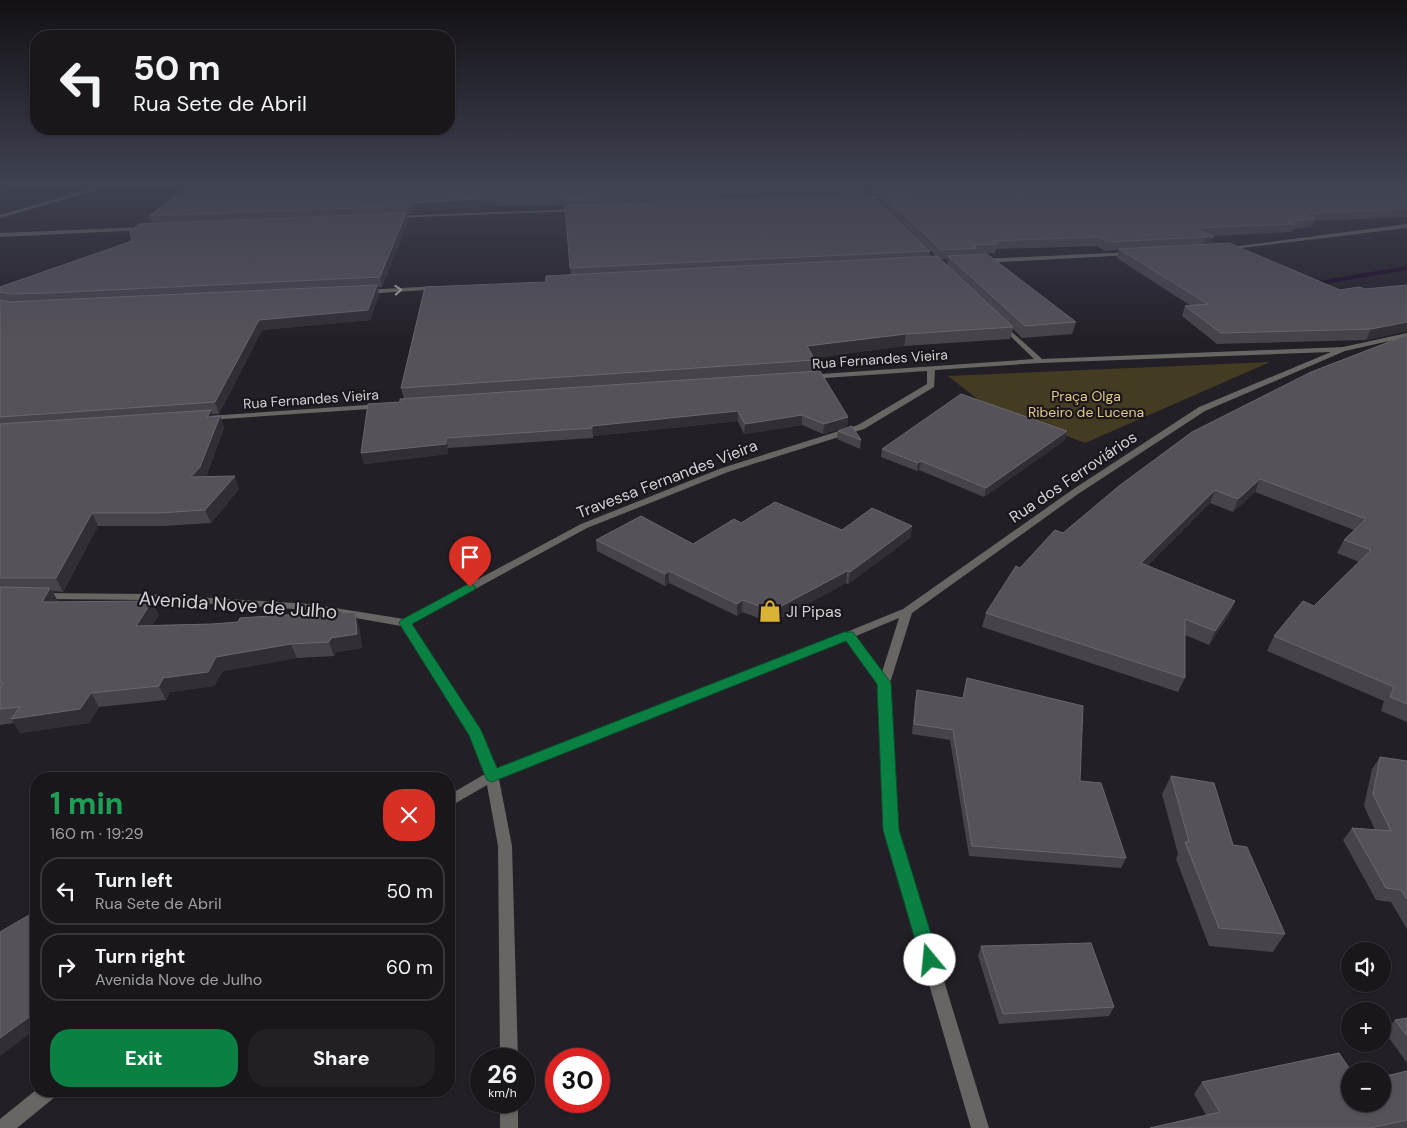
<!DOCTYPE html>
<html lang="en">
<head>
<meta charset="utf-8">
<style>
	:root { --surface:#1a171c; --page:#232025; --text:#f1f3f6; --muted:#9f9fa3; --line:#38363b; --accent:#0b8043 }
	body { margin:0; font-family:"DM Sans",sans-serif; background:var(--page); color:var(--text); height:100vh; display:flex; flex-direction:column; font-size:19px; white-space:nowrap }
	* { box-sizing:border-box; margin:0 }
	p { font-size:16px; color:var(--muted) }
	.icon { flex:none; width:28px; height:28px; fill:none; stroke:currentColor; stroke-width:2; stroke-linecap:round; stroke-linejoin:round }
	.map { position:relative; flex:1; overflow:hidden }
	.sheet { position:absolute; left:30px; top:772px; width:425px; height:325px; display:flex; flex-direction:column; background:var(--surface); border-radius:20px; box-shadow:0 1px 4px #0004,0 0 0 1px var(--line) }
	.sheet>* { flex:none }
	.top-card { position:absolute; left:30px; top:30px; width:425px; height:105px; border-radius:20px; box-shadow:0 1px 4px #0004,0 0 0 1px var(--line); background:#1a171c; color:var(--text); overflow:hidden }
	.buttons { position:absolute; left:1341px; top:942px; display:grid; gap:10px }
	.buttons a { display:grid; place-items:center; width:50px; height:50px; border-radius:50%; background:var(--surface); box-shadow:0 1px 4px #0004,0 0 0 1px var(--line); font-size:25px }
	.speed { position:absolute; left:470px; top:1048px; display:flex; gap:10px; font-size:25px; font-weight:700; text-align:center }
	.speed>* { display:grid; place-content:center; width:65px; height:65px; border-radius:50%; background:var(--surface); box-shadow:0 1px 4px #0004,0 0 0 1px var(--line); line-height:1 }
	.speed small { font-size:12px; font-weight:400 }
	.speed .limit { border:8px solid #d22; background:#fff; color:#111 }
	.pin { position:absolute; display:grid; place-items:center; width:42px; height:42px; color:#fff; margin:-51px -21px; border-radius:50% 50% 50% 0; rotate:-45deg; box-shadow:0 0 5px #0007 }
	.pin .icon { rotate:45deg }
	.me { position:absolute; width:55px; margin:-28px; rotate:343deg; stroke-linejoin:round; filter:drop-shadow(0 0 4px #0008) }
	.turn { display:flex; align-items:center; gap:18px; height:105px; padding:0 20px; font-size:22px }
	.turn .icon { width:65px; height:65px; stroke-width:2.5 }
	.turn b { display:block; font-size:35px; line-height:42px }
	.round { display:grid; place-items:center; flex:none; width:52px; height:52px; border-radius:20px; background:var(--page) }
	.summary { display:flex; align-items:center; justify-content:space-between; height:85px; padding:0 20px }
	h1 { font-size:30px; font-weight:800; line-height:38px; color:#1e9e55 }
	.button { display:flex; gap:10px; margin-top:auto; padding:10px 20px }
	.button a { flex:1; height:58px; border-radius:20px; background:var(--accent); color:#fff; font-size:20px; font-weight:800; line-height:58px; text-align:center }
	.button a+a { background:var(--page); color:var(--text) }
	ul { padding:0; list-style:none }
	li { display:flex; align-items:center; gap:15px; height:68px; margin:0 10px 8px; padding:0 10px; border:2px solid var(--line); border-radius:20px }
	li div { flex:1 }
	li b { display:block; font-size:19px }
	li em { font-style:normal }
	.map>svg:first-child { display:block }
	.green { fill:#443c22 }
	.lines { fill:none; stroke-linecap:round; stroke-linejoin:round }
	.stream { fill:#1a0525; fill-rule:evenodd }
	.street { fill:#676662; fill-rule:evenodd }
	.wall { fill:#47434a; fill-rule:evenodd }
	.shaded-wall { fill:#322e35 }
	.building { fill:#565259; stroke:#6a666d }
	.oneway { stroke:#b4b2b4 }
	.route { fill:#0b8043; stroke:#07532c }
	.labels { text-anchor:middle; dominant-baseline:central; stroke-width:4.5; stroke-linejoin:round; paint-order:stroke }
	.far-street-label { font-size:14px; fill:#d5d2d7; stroke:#1a161c }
	.far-park-label { font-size:14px; fill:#e3cb83; stroke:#1a161c }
	.street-label { font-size:16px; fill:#d5d2d7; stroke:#1a161c }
	.poi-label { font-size:16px; fill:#d5d2d7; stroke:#1a161c; text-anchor:start }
	.near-street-label { font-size:19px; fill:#d5d2d7; stroke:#1a161c }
</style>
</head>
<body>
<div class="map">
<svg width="1407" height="1128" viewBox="0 0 1407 1128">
	<rect width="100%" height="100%" fill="#231f26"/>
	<!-- green -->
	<path class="green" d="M1270 362 1085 443 984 404 948 376Z"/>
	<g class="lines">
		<!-- stream -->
		<path class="stream" d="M1407 266V270L1306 287 1302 285 1306 283Z"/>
		<!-- street -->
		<path class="street" d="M22 184H31L0 190V188Z
			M107 184H130L103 188 0 218V215Z
			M894 195 896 197 861 199 859 198Z
			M577 209 579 211 394 218 392 217 394 216Z
			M1407 224V228L1249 247 1227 250 1224 248Z
			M146 227 144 230 0 237V233Z
			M1132 252 1133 253 1130 255 982 263 979 261 982 259Z
			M438 286 440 287V289L365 294 362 292 365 290Z
			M1002 323 1042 359 1343 347 1407 333V337L1345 351 1205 411 1078 494 912 613 890 683 898 830 989 1128H971L884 830 878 684 847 640 499 779 512 846 518 1059H500L498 846 487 785 449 807V795L485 774 470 735 401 626 310 610 147 600 44 599 39 596 44 593 147 594 310 604 404 619 581 524 722 468 858 425 927 384V371L810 379 806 377 807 375 1034 359 1000 326V324ZM1331 352 1199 407 1072 490 903 609 778 660 496 769 480 731 411 624 587 528 728 472 864 429 934 387 935 370 1040 363ZM899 618 882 672 856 636Z
			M381 404H384V408L208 420 204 418 208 416Z
			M36 1090V1091H58L55 1097 17 1128H0V1119Z
			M500 1101H518V1128H500Z"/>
	</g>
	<!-- wall -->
	<path class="wall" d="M863 184H1265L1274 187V184H1407V217L1314 221 1311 227 1293 229 1292 232 1213 236 1212 244 1340 290 1380 288 1407 285V331L1366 340 1217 344 1182 316 1185 306H1191L1117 258 1119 250 1105 251 1097 246 996 249 995 253 976 254 1076 322 1072 334 1022 338 1013 329 1010 339 904 346 814 358 815 360 814 371 848 417 847 427 823 434 802 425 744 434 738 421 593 436V438L448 448V454L364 464 361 453 400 402 404 399 401 388 546 282 571 275 565 205 495 206 413 211 411 214H406L408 222 382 287H378L379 295 370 320 262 330 219 414H212L213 417 220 416 224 428 206 477 239 489 211 523 164 526H98L63 592 53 591 58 602 159 615 152 625 212 624 238 622 343 611V613L359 626 362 648 336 652 334 656 297 658 223 671 214 686 170 692 166 700 99 707 89 723 20 733 14 723 0 725V287L132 241 152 224 149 216 184 190 865 188 864 194 930 251 929 257H937L880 201 881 195H874ZM940 259H948L947 265Z
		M1407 335V722L1381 711 1384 701 1267 651 1274 636 1314 606 1359 562 1337 553 1344 540 1354 530 1255 492 1233 512 1210 503 1147 566 1235 601 1229 615 1209 645 1185 635V678L1178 692 982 627 986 613 1020 568 1063 533Z
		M838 431 861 440 860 449 837 439Z
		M1065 440 984 497 919 470 917 471 881 457 882 449Z
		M741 523 842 530 912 526 910 538 848 584 846 583 772 623 742 612 737 616 669 583 665 586 597 551 596 540 693 544Z
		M917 690 1080 781 1126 858 1121 868 969 856 950 740 912 734 915 700Z
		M1380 757 1407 761V929L1391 902 1376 900 1343 840 1352 828 1375 830 1364 806 1372 769Z
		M1171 776 1233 845 1285 934 1273 952 1209 946 1176 859 1178 854 1162 794Z
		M981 946 1114 1007 1109 1016 999 1024 978 956Z
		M1407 1018V1063L1384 1031 1395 1020Z
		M1407 1071V1128H1150L1206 1115 1194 1094 1202 1082 1350 1104Z"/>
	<!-- shaded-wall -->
	<path class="shaded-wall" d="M494 198 495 206 413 211 411 214 410 206 411 203Z
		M406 213 408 222 382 287 380 277Z
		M1206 237H1214L1211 245 1203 246Z
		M377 285 379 295 370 320 262 330 219 414 215 402 259 320Z
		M1407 322V331L1366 340 1371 329Z
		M906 334 904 346 806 359 807 346Z
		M211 410 215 422 207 417Z
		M738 411V421L593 436 592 426Z
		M802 415V425L744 434 745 424Z
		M220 416 224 428 205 479 191 477Z
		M848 417 847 427 823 434 824 424Z
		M1067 431 1065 440 984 497 986 488Z
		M446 438 448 448V454L364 464 361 453Z
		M921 461 919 470 917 471 918 463Z
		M235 476 239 489 211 523 205 510Z
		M1260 479 1255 492 1233 512 1238 499Z
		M1215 490 1210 503 1136 577 1141 563Z
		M92 513 98 526 63 592 56 578Z
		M912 526 910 538 848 584 850 572Z
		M669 571V583L665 586V574Z
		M847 571 846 583 772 623V611Z
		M50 588 58 601 50 616 42 602Z
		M743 600 742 612 737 616V604Z
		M152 601 159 615 143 640 136 626Z
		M1235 601 1229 615 1209 645 1215 631Z
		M355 612 359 626 362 648 336 652 334 656 329 642 331 638Z
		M291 644 297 658 223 671 214 686 170 692 166 700 159 686 163 678 216 657Z
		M91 693 99 707 89 723 20 733 11 719Z
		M36 1012V1029L0 1056V1038Z"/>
	<!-- building -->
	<path class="building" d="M313 184H861L865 188 564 200V197L494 198 411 203 410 206 149 216 184 190Z
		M871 184H958L875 187Z
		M1085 184H1265L1275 188 1276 184H1363L1407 192V209L1302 214 1315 219 1288 221 1295 224 1195 228 1214 237H1206L1108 242 1099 237 993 241 997 244 973 245 977 248 941 250 881 193Z
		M1391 184H1407V187Z
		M871 194 930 251 570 268 565 206Z
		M406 213 380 277 48 293 9 294 0 292V287L132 241 130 231 139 224Z
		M1229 243 1340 290 1359 287 1365 289 1407 285V322L1371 329 1221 333 1185 306 1208 304 1119 249Z
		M987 254 1076 322 1025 326 948 256Z
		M937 256 1013 327 906 334 807 346 815 360 401 388 425 287 546 282V276Z
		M377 285 368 310 259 320 215 402 0 417V300L9 302Z
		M1407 335V704L1390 697 1394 687 1274 636 1303 601 1314 606 1371 550 1344 540 1366 519 1260 479 1238 499 1215 490 1141 563 1235 601 1215 631 1185 619V678L986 613 1016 566 1020 568 1055 530 1063 533 1119 486 1192 432 1311 372Z
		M820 371 848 417 824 424 802 415 745 424 738 411 592 426V428L446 438V444L361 453 368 404 400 402V399Z
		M961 394 1067 431 986 488 921 461 918 463 882 449Z
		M211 410 207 417 220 416 200 467 191 477 235 476 205 510 158 513H92L56 578H0V424Z
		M852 426 861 440 838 431Z
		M775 502 842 530 872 508 912 526 850 572 847 571 772 611 743 600 737 604 669 571 665 574 596 540 641 516 693 544 734 519 741 523Z
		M0 587 50 588 42 602 152 601 136 626 212 624 238 622 240 618 343 611 342 613 355 612 357 634 331 638 329 642 291 644 216 657 208 672 163 678 159 686 91 693 80 709 11 719 20 707 0 709V686L3 683H0Z
		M967 678 1083 706 1080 781 1101 783 1126 858 972 846 953 730 914 724 917 690 963 698Z
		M1380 757 1407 761V899L1401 890 1386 888 1352 828 1391 831 1373 794Z
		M1171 776 1214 783 1233 845 1247 847 1285 934 1219 928 1185 842H1189Z
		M36 911V1012L0 1038V932Z
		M1091 943 1114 1007 1003 1014 981 946Z
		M1407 1018V1036L1395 1020Z
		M1339 1053 1351 1071H1350V1104H1382V1077L1407 1071V1120L1370 1128H1150L1220 1112 1202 1082Z"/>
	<!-- one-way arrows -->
	<defs><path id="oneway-chevron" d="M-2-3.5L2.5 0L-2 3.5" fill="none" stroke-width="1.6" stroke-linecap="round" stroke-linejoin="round" transform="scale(1.25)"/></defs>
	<use class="oneway" href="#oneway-chevron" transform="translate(398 290) rotate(-3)"/>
	<!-- sky -->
	<linearGradient id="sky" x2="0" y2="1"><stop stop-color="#131115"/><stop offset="0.54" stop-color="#3f4252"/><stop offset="1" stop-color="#3f4252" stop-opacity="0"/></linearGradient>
	<rect width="1407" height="342" fill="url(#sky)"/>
	<!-- route -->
	<path class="route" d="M470 583 476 587 474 590 412 624 481 730 497 768 844 632H853L891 683 899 830 939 960 936 967 930 969 923 967 921 960 883 830 877 684 846 641 492 782 487 780 485 776 469 735 399 623 401 620Z"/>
	<!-- icons -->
	<defs>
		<symbol id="shop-bare" viewBox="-9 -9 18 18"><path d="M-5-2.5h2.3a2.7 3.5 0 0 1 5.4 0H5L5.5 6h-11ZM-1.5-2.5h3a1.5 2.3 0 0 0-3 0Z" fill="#d9b434" stroke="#1a161c" stroke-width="2.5" paint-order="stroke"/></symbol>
	</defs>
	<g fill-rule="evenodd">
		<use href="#shop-bare" x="754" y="595" width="32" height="32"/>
	</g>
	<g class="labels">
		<!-- far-street labels -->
		<g class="far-street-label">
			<text transform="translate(880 359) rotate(-4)">Rua Fernandes Vieira</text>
			<text transform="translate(311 399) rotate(-4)">Rua Fernandes Vieira</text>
		</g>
		<!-- far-park labels -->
		<g class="far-park-label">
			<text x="1086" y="396">Praça Olga<tspan x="1086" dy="16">Ribeiro de Lucena</tspan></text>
		</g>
		<!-- street labels -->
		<g class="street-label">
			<text transform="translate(1073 477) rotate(-34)">Rua dos Ferroviários</text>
			<text transform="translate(667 479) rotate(-21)">Travessa Fernandes Vieira</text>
		</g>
		<!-- poi labels -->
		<g class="poi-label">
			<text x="786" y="611">Jl Pipas</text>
		</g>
		<!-- near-street labels -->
		<g class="near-street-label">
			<text transform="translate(238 605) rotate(4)">Avenida Nove de Julho</text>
		</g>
	</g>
</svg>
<div class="buttons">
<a><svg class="icon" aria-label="sound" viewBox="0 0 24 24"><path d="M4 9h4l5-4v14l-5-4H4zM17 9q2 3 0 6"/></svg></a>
<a>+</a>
<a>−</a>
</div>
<div class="speed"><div>26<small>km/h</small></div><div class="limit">30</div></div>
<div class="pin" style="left:470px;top:587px;background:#d93025"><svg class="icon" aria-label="arrive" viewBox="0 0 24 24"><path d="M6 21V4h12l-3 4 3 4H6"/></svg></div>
<svg class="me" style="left:930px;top:960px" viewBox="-20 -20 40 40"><circle r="19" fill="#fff"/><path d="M0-13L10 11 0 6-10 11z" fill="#0b8043"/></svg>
<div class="top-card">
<div class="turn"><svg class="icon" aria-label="left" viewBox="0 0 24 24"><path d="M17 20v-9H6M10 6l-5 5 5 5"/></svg><div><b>50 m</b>Rua Sete de Abril</div></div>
</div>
<section class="sheet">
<div class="summary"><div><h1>1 min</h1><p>160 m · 19:29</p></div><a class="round" style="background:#d93025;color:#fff"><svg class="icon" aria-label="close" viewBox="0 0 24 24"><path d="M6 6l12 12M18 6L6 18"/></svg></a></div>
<ul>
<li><svg class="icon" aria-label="left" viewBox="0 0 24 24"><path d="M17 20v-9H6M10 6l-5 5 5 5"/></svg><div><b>Turn left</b><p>Rua Sete de Abril</p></div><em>50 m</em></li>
<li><svg class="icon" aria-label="right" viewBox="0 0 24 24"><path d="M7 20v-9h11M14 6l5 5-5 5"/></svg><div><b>Turn right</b><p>Avenida Nove de Julho</p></div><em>60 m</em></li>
</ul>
<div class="button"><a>Exit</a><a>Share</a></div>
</section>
</div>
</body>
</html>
